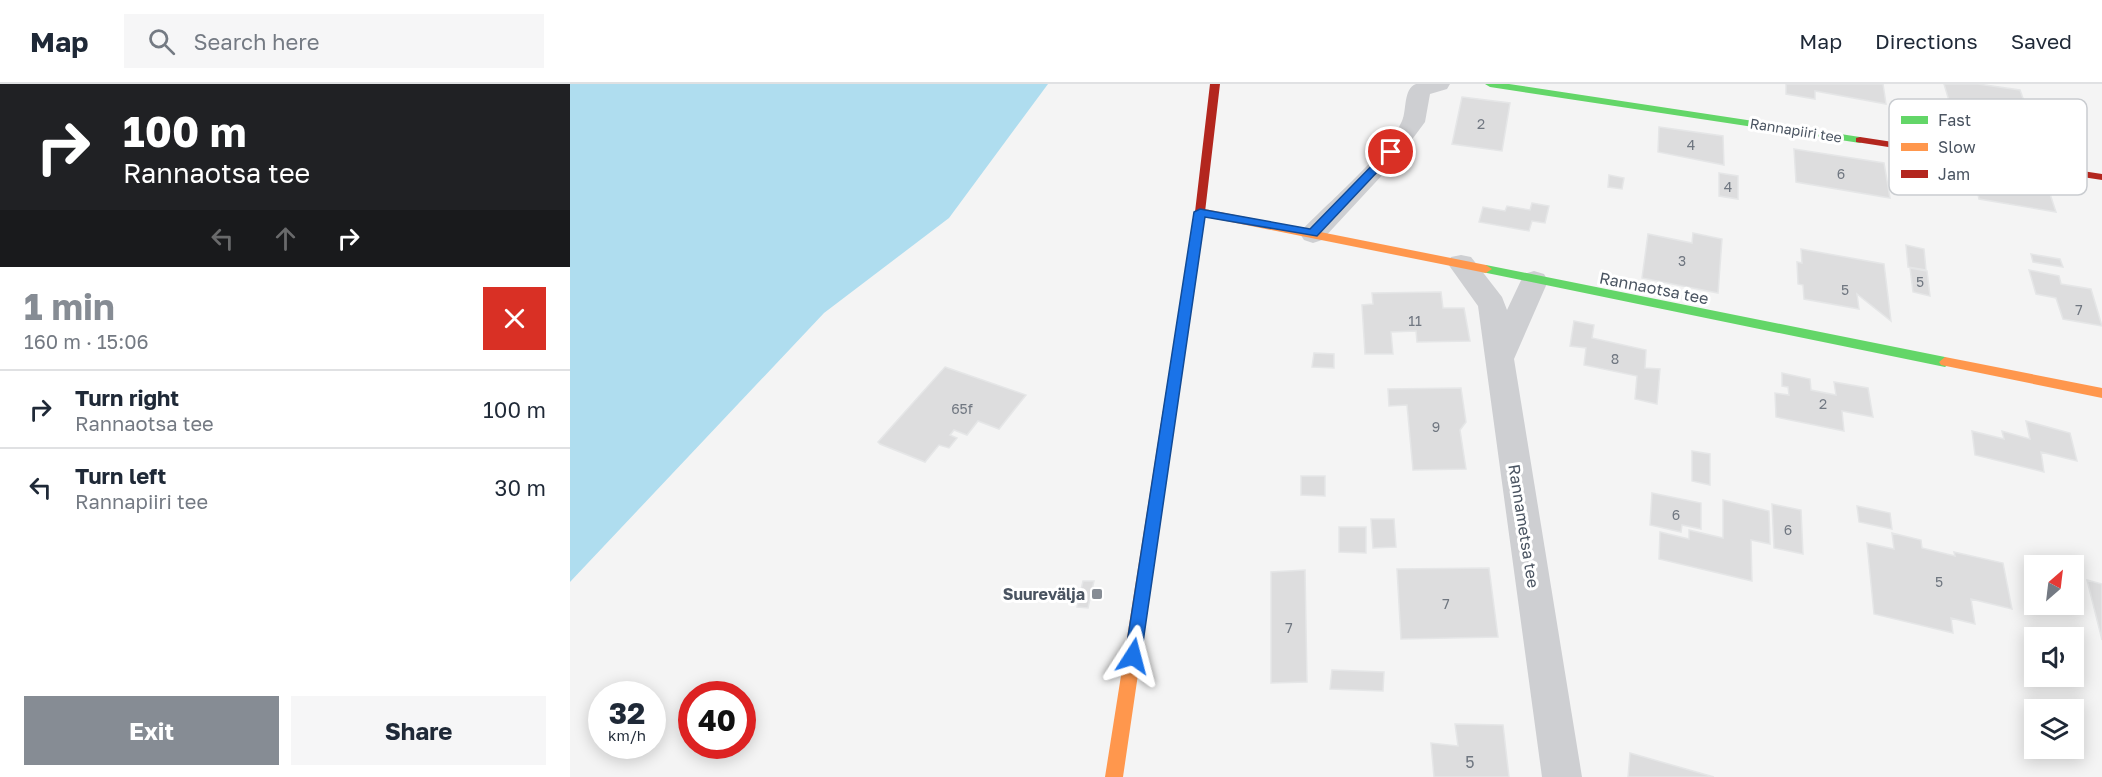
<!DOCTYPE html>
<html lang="en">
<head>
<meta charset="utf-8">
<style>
	:root { --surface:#fff; --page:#f6f6f7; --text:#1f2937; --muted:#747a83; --line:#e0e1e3; --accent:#868c94 }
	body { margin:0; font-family:"Golos Text",sans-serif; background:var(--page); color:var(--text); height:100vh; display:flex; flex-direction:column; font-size:22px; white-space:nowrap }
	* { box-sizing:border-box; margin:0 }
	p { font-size:20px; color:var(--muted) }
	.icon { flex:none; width:33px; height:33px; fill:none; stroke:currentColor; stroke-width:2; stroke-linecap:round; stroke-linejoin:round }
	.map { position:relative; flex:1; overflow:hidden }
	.details { display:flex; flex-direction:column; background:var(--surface); width:570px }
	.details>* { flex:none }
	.banner { background:#202124; color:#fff; overflow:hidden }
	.needle { width:39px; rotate:28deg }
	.fabs { position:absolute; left:1454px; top:471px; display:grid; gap:12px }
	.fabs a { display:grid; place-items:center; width:60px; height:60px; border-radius:0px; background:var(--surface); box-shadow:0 3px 15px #0003; font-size:30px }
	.speed { position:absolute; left:18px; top:597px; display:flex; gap:12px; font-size:30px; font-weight:700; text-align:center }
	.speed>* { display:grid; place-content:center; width:78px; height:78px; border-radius:50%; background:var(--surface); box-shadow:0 3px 15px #0003; line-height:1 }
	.speed small { font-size:15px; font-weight:400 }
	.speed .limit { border:9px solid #d22; background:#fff; color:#111 }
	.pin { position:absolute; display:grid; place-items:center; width:51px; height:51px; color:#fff; margin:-26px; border:3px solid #fff; border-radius:50%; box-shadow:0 2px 6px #0007 }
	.me { position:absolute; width:66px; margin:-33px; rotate:9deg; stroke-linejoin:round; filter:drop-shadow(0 0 4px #0008) }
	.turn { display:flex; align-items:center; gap:21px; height:126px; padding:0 24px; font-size:27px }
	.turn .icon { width:78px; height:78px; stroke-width:2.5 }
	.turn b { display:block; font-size:42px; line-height:51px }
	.lanes { display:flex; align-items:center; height:57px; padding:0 24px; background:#0003; justify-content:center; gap:30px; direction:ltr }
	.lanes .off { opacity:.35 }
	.round { display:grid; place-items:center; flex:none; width:63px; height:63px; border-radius:0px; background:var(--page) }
	.headline { display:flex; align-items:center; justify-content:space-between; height:102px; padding:0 24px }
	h1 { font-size:36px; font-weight:700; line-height:45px; color:var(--accent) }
	.primary-button { display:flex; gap:12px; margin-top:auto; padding:12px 24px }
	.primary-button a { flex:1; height:69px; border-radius:0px; background:var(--accent); color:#fff; font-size:24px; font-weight:700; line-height:69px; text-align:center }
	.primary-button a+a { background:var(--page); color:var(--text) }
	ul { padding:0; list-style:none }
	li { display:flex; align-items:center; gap:18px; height:78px; padding:0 24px; border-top:2px solid var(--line) }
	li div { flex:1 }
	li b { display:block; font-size:22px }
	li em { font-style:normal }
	header { display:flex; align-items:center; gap:36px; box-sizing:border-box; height:84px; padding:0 30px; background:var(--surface); border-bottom:2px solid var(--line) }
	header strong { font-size:28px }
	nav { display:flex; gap:33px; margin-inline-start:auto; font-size:21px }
	.search { width:420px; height:54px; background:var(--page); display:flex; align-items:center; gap:15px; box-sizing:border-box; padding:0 21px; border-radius:0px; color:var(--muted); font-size:22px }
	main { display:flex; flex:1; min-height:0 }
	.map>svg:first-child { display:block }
	.water { fill:#afddef }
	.building { fill:#ddddde; stroke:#e5e6e7; stroke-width:1.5 }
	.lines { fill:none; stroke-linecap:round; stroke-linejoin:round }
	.street { fill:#cecfd2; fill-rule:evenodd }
	.fast { fill:#63d668; fill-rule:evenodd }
	.slow { fill:#ff974d; fill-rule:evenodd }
	.jam { fill:#b3261e; fill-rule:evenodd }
	.route { fill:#1a73e8; stroke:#114b97; stroke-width:1.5 }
	.poi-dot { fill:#868c94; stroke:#fff; stroke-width:2 }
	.labels { text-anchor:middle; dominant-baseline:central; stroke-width:6; stroke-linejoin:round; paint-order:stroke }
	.number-label { font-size:14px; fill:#707781 }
	.far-street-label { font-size:14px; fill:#4a5461; stroke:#fff }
	.street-label { font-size:16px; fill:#4a5461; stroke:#fff }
	.poi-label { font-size:16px; font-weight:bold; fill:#4a5461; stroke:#fff; text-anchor:end }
	.near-number-label { font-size:16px; fill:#707781 }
	.key { fill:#fff; stroke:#c9ccd0; stroke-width:1.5 }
	.key-label { font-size:16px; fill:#4a5461 }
</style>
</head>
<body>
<header>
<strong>Map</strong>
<div class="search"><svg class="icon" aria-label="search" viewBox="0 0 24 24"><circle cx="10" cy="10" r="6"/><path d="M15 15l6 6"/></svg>Search here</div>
<nav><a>Map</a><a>Directions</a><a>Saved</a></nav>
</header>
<main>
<section class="details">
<div class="banner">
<div class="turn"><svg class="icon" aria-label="right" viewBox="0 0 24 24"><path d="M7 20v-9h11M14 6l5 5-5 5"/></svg><div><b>100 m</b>Rannaotsa tee</div></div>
<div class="lanes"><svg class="icon off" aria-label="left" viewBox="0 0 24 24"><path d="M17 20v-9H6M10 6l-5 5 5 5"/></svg><svg class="icon off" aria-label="ahead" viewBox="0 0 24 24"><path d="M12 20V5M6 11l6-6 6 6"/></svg><svg class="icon" aria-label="right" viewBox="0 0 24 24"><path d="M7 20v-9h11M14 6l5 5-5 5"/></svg></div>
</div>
<div class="headline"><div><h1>1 min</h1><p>160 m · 15:06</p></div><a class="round" style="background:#d93025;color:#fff"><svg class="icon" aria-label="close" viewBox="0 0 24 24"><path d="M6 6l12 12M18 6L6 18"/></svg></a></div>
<ul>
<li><svg class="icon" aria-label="right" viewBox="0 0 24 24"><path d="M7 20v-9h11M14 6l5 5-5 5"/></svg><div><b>Turn right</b><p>Rannaotsa tee</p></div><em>100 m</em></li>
<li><svg class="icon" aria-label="left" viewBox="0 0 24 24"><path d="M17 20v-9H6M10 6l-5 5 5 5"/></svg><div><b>Turn left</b><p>Rannapiiri tee</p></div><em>30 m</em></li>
</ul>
<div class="primary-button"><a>Exit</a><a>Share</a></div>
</section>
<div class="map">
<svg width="1532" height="693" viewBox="0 0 1532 693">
	<rect width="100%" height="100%" fill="#f4f4f4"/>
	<!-- water -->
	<path class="water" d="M0 0H478L379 134 254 229 0 498Z"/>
	<!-- building -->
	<path class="building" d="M1216 0H1313L1316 20 1245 7V15L1216 10Z
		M1374 0H1408L1450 6 1460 34 1380 20Z
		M892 13 940 19 932 67 882 60Z
		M1089 43 1153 52 1154 81 1088 68Z
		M1224 65 1314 79 1320 114 1226 98Z
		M1149 89 1168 92V115L1149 112Z
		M1039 91 1054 94 1052 105 1038 103Z
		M1405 97 1480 110 1486 128 1409 115Z
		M962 119 979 122 975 139 962 137 959 147 909 138 913 123 935 127 937 122 960 126Z
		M1123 149 1152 155 1148 209 1072 194 1078 150 1122 159Z
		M1336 161 1354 165 1356 186 1338 183Z
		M1231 165 1314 180 1321 237 1287 210 1289 225 1234 215 1233 201 1228 200 1227 178 1232 179Z
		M1461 170 1490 175 1493 183 1463 178Z
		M1340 184 1357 187 1360 212 1343 208Z
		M1459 186 1489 192 1491 200 1521 205 1532 242 1493 235 1486 214 1466 210Z
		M871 208 873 224H894L900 257 847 258 846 247 821 248 823 270H795L792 221 803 220 802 209Z
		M1004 237 1024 241 1022 254 1076 266 1075 284 1090 285 1087 320 1065 315 1067 292 1014 281 1016 264 1000 262Z
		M744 269 764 270V284L742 283Z
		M375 283 456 311 429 345 408 337 397 351 384 346 380 351 387 354 379 364 369 361 355 378 310 360 308 358Z
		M1212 289 1240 295 1241 306 1266 311 1264 298 1298 304 1303 333 1272 327 1274 347 1206 333 1205 309 1219 311 1218 303 1212 302Z
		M891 304 896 338 890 346 896 385 843 386 837 321 819 322 818 305Z
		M1456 337 1500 349 1507 377 1471 368 1474 388 1405 371 1402 347 1434 355 1432 347 1460 355Z
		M1122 367 1140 370V401L1122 397Z
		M731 392H755V412L731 411Z
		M1082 409 1131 419V445L1112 441 1111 448 1080 441Z
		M1153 416 1199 427 1200 460 1181 456 1182 497 1089 475 1090 448 1119 455V446L1153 454Z
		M1202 420 1231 426 1233 470 1204 464Z
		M1287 422 1320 429 1322 445 1289 438Z
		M801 435H824L826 463 803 464Z
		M769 443H796V469L769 468Z
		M1322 449 1351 456 1352 464 1385 472 1384 468 1433 479 1442 525 1401 515 1405 540 1381 534 1383 549 1304 530 1297 459 1324 465Z
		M919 484 928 553 831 555 827 485Z
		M735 486 737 598 701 599V488Z
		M1517 496 1532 500V556Z
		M513 497H524L518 524 507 523Z
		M762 586 814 588 813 607 760 605Z
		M885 640 933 641 939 693H864L861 659 888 662Z
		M1060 669 1144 693H1058Z"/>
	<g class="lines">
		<!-- street -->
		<path class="street" d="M846 0H880L877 5 860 10 855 38 829 73 752 156 743 159 734 156 730 150 734 144C758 119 819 66 832 37 837 26 833 5 846 0Z
			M891 171 901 173 932 213 937 226 954 190 964 187 974 190 978 197 944 275 1012 693H972L908 222 878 180 881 173Z"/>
		<!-- fast -->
		<path class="fast" d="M915 0H939L1290 53 1295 56 1290 59 920 3Z
			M916 181 1375 273 1381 278 1375 283 912 188 910 185 912 182Z"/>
		<!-- slow -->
		<path class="slow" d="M630 124 916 181 922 185 916 189 626 131 625 128Z
			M1375 273 1532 304V314L1371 281 1369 278Z
			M596 345 601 347 603 351 553 693H535L589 351 591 347Z"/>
		<!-- jam -->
		<path class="jam" d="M640 0H650L635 128 603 351 601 355H591L589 351 625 128Z
			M1290 53 1532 90V96L1286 58V54Z"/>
	</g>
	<!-- route -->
	<path class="route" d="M817 66 826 68 747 152 635 133 571 572 569 577 563 580 557 577 555 572 624 128 630 125 740 145Z"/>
	<!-- markers -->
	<rect class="poi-dot" x="521" y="504" width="12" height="12" rx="3"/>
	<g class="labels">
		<!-- number labels -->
		<g class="number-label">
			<text x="911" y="39">2</text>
			<text x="1121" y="60">4</text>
			<text x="1271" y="89">6</text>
			<text x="1158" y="102">4</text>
			<text x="1112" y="176">3</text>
			<text x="1350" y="197">5</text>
			<text x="1275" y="205">5</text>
			<text x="1509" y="225">7</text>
			<text x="845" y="236">11</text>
			<text x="1045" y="274">8</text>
			<text x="1253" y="319">2</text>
			<text x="392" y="324">65f</text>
			<text x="866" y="342">9</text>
			<text x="1106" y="430">6</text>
			<text x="1218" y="445">6</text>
			<text x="1369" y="497">5</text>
			<text x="876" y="519">7</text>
			<text x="719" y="543">7</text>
		</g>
		<!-- far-street labels -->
		<g class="far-street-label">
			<text transform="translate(1226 46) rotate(9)">Rannapiiri tee</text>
		</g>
		<!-- street labels -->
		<g class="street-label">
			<text transform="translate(1084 204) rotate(11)">Rannaotsa tee</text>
			<text transform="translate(954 442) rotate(81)">Rannametsa tee</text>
		</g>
		<!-- poi labels -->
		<g class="poi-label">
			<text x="515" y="510">Suurevälja</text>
		</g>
		<!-- near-number labels -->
		<g class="near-number-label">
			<text x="900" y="678">5</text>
		</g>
	</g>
	<!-- legend -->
	<rect x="1319" y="15" width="198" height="96" rx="9" class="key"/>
	<rect x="1331" y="32" width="27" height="8" fill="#63d668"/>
	<rect x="1331" y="59" width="27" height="8" fill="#ff974d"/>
	<rect x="1331" y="86" width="27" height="8" fill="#b3261e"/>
	<g class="key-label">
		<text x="1368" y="42">Fast</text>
		<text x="1368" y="69">Slow</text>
		<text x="1368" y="96">Jam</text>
	</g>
</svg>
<div class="fabs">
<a><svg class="needle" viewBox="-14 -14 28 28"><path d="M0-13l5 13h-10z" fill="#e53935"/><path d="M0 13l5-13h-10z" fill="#747a83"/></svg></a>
<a><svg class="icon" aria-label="sound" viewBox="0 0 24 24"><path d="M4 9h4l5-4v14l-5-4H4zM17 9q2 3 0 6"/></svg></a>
<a><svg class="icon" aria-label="layers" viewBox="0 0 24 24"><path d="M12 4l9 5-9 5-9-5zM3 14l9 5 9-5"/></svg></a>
</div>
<div class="speed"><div>32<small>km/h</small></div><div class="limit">40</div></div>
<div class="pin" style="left:821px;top:68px;background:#d93025"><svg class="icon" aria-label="arrive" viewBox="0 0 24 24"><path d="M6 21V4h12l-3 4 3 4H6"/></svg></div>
<svg class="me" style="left:563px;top:572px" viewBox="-20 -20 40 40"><path d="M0-17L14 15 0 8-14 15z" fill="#1a73e8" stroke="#fff" stroke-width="4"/></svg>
</div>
</main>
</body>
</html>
